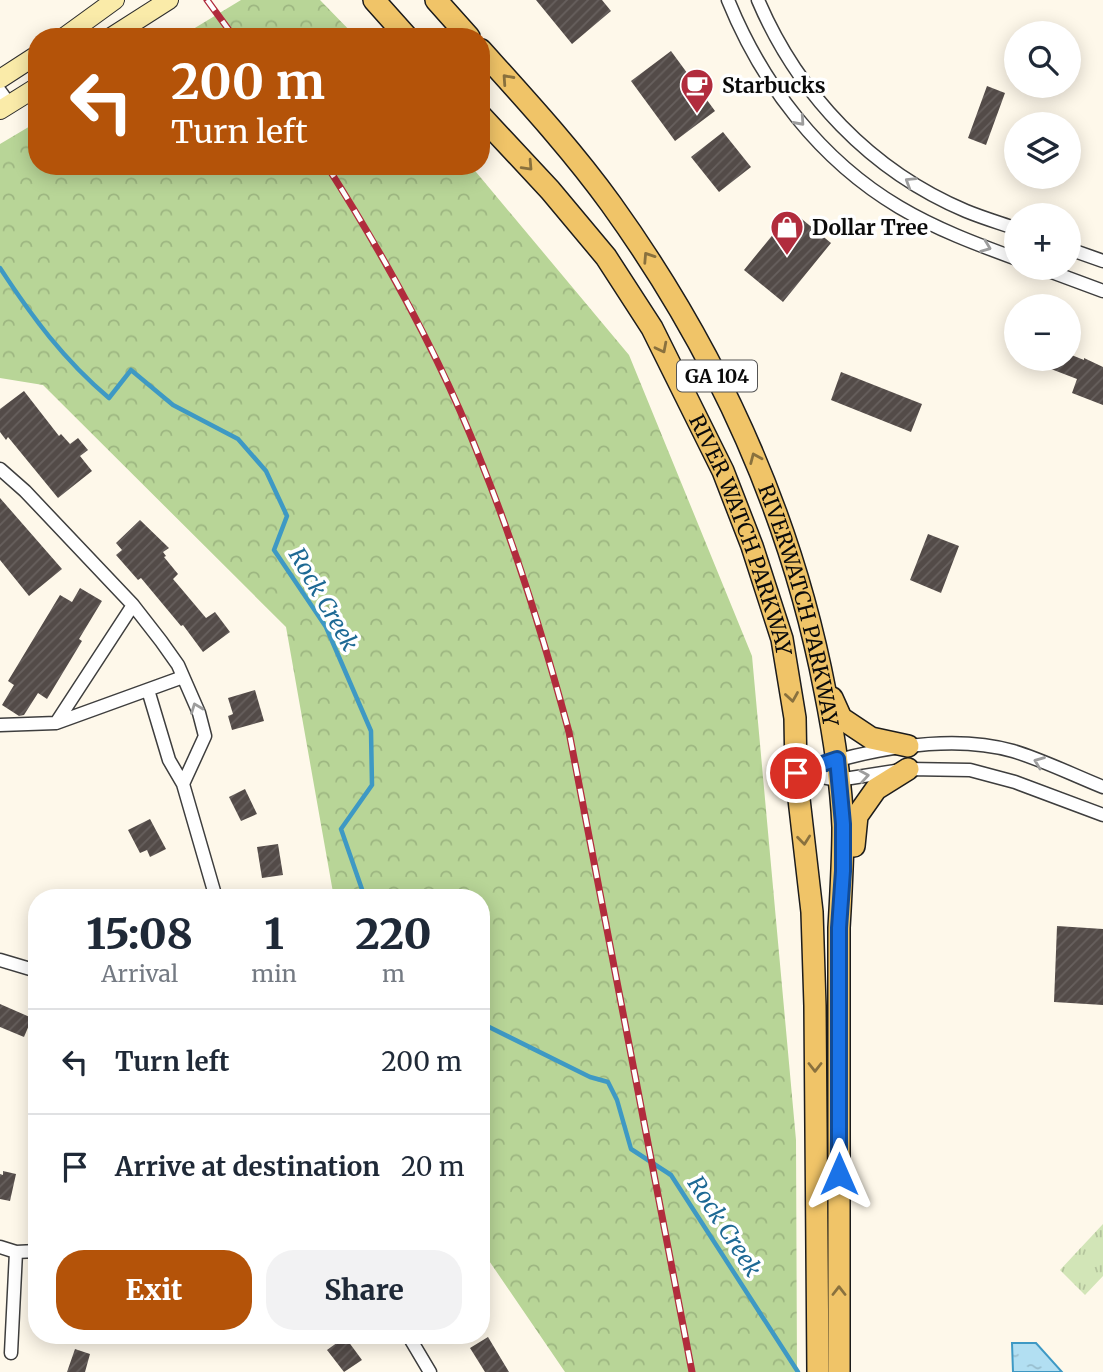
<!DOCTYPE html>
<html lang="en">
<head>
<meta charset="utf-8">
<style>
	:root { --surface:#fff; --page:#f2f2f3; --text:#1f2937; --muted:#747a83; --line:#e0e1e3; --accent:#b45309 }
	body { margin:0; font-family:Merriweather,serif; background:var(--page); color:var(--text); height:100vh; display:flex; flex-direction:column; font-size:26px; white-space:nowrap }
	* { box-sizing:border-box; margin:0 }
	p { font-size:23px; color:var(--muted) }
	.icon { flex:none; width:38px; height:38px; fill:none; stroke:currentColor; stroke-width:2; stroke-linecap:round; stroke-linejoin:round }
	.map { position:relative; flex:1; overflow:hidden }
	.details { position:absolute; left:28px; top:889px; width:462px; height:455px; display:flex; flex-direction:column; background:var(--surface); border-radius:28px; box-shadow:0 4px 18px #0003 }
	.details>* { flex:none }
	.guide { position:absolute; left:28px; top:28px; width:462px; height:147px; border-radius:28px; box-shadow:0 4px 18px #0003; background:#b45309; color:#fff; overflow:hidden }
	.tools { position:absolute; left:1004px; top:21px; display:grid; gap:14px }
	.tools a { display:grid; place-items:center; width:77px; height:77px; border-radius:50%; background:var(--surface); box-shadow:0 4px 18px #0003; font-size:35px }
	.pin { position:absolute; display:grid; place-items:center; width:60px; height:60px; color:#fff; margin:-30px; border:4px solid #fff; border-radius:50%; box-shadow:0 2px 7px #0007 }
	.me { position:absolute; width:77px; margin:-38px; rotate:0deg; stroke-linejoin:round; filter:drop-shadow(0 0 5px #0008) }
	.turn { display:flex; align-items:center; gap:24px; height:147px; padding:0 28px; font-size:32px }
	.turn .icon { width:91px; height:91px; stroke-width:2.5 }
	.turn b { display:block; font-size:49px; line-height:60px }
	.eta { display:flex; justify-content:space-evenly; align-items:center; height:119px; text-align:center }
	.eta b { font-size:42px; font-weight:800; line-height:49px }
	.cta { display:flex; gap:14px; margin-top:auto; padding:14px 28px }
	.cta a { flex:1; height:80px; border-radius:28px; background:var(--accent); color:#fff; font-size:28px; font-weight:800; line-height:80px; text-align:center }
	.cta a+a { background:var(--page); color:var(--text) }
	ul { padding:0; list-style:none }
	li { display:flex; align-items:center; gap:21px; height:105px; padding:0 28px; border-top:2px solid var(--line) }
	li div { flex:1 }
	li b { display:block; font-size:26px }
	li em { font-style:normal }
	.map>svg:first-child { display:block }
	.grass { fill:url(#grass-tufts) }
	.forest { fill:url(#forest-crowns) }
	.water { fill:url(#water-ripples); stroke:#3e99c4; stroke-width:2 }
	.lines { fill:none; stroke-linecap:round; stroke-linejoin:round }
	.stream { stroke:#3e99c4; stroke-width:4.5 }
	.building { fill:url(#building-hatch) }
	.street-casing { stroke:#3e3e3e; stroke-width:15 }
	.secondary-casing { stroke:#2d2d2d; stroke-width:20 }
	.primary-casing { stroke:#1c1c1c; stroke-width:24 }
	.street { stroke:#fff; stroke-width:12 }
	.secondary { stroke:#faeba9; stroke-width:18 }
	.primary { stroke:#f0c468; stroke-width:21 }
	.rail-casing { stroke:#b12c3d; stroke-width:7 }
	.rail { stroke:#fff; stroke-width:4.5; stroke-dasharray:13; stroke-linecap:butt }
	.oneway { stroke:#89713e }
	.oneway2 { stroke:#9d9d9d }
	.route-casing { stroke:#114b97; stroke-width:18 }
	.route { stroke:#1a73e8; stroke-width:12 }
	.labels { text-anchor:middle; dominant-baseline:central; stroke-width:7; stroke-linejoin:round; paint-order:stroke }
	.shield { fill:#fff; stroke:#545454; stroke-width:2 }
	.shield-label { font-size:19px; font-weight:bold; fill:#0b0b0b }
	.poi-label { font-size:21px; font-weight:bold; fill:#0b0b0b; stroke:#fff; text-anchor:start }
	.street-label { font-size:21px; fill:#0b0b0b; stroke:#fff }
	.water-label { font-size:23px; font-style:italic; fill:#1d6994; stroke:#fff }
</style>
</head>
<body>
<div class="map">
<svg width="1103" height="1372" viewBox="0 0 1103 1372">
	<defs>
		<pattern id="grass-tufts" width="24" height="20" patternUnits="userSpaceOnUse" patternTransform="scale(1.75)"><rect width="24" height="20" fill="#d2e5b7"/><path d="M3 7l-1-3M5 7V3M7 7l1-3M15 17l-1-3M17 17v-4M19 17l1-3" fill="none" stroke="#b3c39c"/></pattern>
		<pattern id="forest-crowns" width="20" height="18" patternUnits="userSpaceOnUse" patternTransform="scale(1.75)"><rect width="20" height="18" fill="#b8d597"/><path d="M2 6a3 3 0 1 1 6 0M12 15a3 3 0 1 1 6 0" fill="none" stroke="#9db681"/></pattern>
		<pattern id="water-ripples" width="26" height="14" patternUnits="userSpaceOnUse" patternTransform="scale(1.75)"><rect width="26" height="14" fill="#b2dff2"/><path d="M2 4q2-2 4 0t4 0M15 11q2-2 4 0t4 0" fill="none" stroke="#98bece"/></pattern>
		<pattern id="building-hatch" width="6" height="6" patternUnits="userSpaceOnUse" patternTransform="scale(1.75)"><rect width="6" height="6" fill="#534b48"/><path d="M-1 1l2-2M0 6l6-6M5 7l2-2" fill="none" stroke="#67605e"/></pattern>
	</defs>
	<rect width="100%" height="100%" fill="#fef8ea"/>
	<!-- grass -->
	<path class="grass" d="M1103 1224V1276L1085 1295 1060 1270Z"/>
	<!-- forest -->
	<path class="forest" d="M241 0H320L356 37H180Z
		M37 122V166H471L629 355 752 656 796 1140 797 1372H565L481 1249V898H334L286 627 43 385 0 378V144Z"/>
	<!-- water -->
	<path class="water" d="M1012 1343H1036L1062 1372H1013Z"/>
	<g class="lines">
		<!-- stream -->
		<path class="stream" d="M0 268C32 317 64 360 109 398L131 370 173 405 238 439 266 471 287 516 274 550 326 627 371 731 372 785 341 829 365 898
			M481 1023 590 1077 608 1082 617 1100 631 1149 671 1175 798 1372"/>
	</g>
	<!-- building -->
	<path class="building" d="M536 0H602L611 11 572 44Z
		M671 51 715 111 675 141 631 81Z
		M987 86 1005 93 986 145 968 138Z
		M723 132 751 167 719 192 691 157Z
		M792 211 831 243 783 302 744 270Z
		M1069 354 1084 360V358L1103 367V405L1072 393 1077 379 1051 369 1055 359H1069Z
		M841 372 922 404 911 432 831 400Z
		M24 391 59 436 61 434 70 444 78 438 88 450 80 456 92 471 58 498 8 437 6 440 0 432V409Z
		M0 498 62 569 29 596 0 560Z
		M140 520 169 548 163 552 166 556 164 557 178 574 173 579 179 586 206 618 215 612 230 632 203 652 183 625 181 626 141 578 138 580 116 555 122 550 116 543Z
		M928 534 959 546 941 593 910 580Z
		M80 588 102 601 79 639 82 641 47 699 38 693 24 715 19 716 2 705 14 685 8 681 60 595 72 602Z
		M255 690 264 721 232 730 228 716 233 714 228 698Z
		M245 789 257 814 241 821 229 797Z
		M150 819 166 849 150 857 147 850 140 853 128 830Z
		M278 844 283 875 262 878 257 847Z
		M1057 926 1103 929V1005L1054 1002Z
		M0 1004 32 1018 24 1037 0 1027Z
		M3 1171 16 1174 10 1201 0 1199V1174L3 1175Z
		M345 1337 362 1360 344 1372 327 1350Z
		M488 1337 509 1372H485L470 1348Z
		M75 1349 90 1354 85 1372H67Z"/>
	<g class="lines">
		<defs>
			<path id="street" d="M728 0C762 84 820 160 899 207 936 229 976 244 1017 259
				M758 0C798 94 871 171 966 211 983 218 1000 223 1017 229
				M0 91 10 105
				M1069 249 1103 261
				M1041 268 1103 291
				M0 469 25 491 133 605 161 641 178 665 199 713 205 736 183 784
				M148 690 169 760 183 784 216 898
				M56 723 133 605
				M0 725 56 723 183 677
				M796 773C860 751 947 732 1013 751 1043 760 1073 775 1103 787
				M800 773 838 780 908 769 970 770 1015 782 1103 815
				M0 960 37 971
				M0 1247 16 1252 37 1251
				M408 1335 430 1372
				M11 1353 16 1252"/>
			<path id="secondary" d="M64 37 115 0
				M111 37 169 0
				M0 79 37 55
				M0 110 37 87"/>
			<g id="primary">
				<path d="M374 0 407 37"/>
				<path d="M436 0 469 37"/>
				<path id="s1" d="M481 50C526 100 572 150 611 204 716 350 791 514 825 691 834 736 841 781 843 827 843 861 841 894 839 928V1372"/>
				<path id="s2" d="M481 116 550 190 606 257 652 328 723 471 752 546 782 639 795 718 796 773 812 912 815 1006 818 1372"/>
				<path d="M832 698 841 718 871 738 908 746"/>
				<path d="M854 846 857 816 876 789 908 769"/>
			</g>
		</defs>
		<!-- street casing -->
		<use href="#street" class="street-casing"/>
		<!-- secondary casing -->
		<use href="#secondary" class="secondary-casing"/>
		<!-- primary casing -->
		<use href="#primary" class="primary-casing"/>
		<!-- street -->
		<use href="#street" class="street"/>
		<!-- secondary -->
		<use href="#secondary" class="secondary"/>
		<!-- primary -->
		<use href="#primary" class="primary"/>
		<defs>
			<path id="rail" d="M207 0 234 37
				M327 166C386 259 440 356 480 459 516 548 544 639 569 732L692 1372"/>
		</defs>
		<!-- rail casing -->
		<use href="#rail" class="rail-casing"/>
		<!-- rail -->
		<use href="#rail" class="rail"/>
	</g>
	<!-- one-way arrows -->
	<defs><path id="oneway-chevron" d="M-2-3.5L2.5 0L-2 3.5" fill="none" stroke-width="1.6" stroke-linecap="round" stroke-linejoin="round" transform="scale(1.75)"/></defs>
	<g class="oneway">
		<use href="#oneway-chevron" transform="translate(507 79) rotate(-132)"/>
		<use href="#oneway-chevron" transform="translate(528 166) rotate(47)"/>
		<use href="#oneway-chevron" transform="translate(648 257) rotate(-123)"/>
		<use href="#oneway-chevron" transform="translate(662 348) rotate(63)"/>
		<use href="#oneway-chevron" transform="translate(755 458) rotate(-113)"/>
		<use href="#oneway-chevron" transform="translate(792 697) rotate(81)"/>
		<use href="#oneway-chevron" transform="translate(804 840) rotate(84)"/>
		<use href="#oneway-chevron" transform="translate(815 1067) rotate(90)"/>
		<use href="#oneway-chevron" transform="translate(839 1291) rotate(-90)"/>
	</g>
	<g class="oneway2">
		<use href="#oneway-chevron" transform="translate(800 121) rotate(48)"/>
		<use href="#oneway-chevron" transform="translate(910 182) rotate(-148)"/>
		<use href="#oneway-chevron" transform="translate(986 247) rotate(21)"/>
		<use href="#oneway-chevron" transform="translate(196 708) rotate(-111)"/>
		<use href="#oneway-chevron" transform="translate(1039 762) rotate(-159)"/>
		<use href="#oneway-chevron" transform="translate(864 776) rotate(-9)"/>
	</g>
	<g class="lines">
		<defs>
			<path id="route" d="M796 773 837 759 843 824V871L839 928V1174"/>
		</defs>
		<!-- route casing -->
		<use href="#route" class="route-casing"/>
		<!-- route -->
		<use href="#route" class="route"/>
	</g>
	<!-- icons -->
	<defs>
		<symbol id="cafe-pin" viewBox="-11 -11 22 30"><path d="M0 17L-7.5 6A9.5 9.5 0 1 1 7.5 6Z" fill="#b12c3d" stroke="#fff"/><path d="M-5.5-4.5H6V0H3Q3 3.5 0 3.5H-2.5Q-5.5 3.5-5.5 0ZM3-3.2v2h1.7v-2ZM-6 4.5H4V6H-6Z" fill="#fff"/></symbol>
		<symbol id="shop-pin" viewBox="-11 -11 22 30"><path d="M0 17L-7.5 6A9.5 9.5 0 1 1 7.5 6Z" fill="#b12c3d" stroke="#fff"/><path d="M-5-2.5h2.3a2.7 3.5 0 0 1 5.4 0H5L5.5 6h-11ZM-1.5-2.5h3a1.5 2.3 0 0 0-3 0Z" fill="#fff"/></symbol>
	</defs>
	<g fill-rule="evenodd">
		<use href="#cafe-pin" x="678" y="66" width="38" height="52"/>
		<use href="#shop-pin" x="768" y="208" width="38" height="52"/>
	</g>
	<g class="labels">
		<!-- shield labels -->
		<rect class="shield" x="677" y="360.5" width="80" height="31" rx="5"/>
		<g class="shield-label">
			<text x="717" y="376">GA 104</text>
		</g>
		<!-- poi labels -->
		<g class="poi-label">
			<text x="722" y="85">Starbucks</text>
			<text x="812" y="227">Dollar Tree</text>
		</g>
		<!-- street labels -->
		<g class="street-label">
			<text stroke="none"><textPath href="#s2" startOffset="499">RIVER WATCH PARKWAY</textPath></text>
			<text stroke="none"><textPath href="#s1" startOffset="648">RIVERWATCH PARKWAY</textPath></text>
		</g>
		<!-- water labels -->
		<g class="water-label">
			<text transform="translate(324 599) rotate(60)">Rock Creek</text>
			<text transform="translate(725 1226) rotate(57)">Rock Creek</text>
		</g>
	</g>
</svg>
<div class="tools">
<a><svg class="icon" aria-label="search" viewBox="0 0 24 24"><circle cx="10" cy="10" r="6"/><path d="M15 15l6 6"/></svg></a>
<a><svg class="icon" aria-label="layers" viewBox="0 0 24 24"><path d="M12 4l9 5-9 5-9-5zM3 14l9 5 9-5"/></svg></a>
<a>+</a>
<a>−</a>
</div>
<div class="pin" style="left:796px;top:773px;background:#d93025"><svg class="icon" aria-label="arrive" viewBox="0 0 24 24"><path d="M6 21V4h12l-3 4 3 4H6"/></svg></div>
<svg class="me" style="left:839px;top:1174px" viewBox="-20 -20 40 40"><path d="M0-17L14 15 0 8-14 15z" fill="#1a73e8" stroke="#fff" stroke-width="4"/></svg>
<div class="guide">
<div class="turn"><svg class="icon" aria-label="left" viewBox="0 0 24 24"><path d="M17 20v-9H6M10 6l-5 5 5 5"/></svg><div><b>200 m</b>Turn left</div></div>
</div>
<section class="details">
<div class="eta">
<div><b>15:08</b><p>Arrival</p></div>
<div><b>1</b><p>min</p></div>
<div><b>220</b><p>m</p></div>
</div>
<ul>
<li><svg class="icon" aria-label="left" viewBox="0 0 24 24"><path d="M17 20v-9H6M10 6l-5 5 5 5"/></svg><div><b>Turn left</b></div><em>200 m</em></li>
<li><svg class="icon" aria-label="arrive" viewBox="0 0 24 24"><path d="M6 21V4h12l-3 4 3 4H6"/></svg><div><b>Arrive at destination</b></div><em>20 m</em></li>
</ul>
<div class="cta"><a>Exit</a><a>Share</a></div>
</section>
</div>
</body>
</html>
